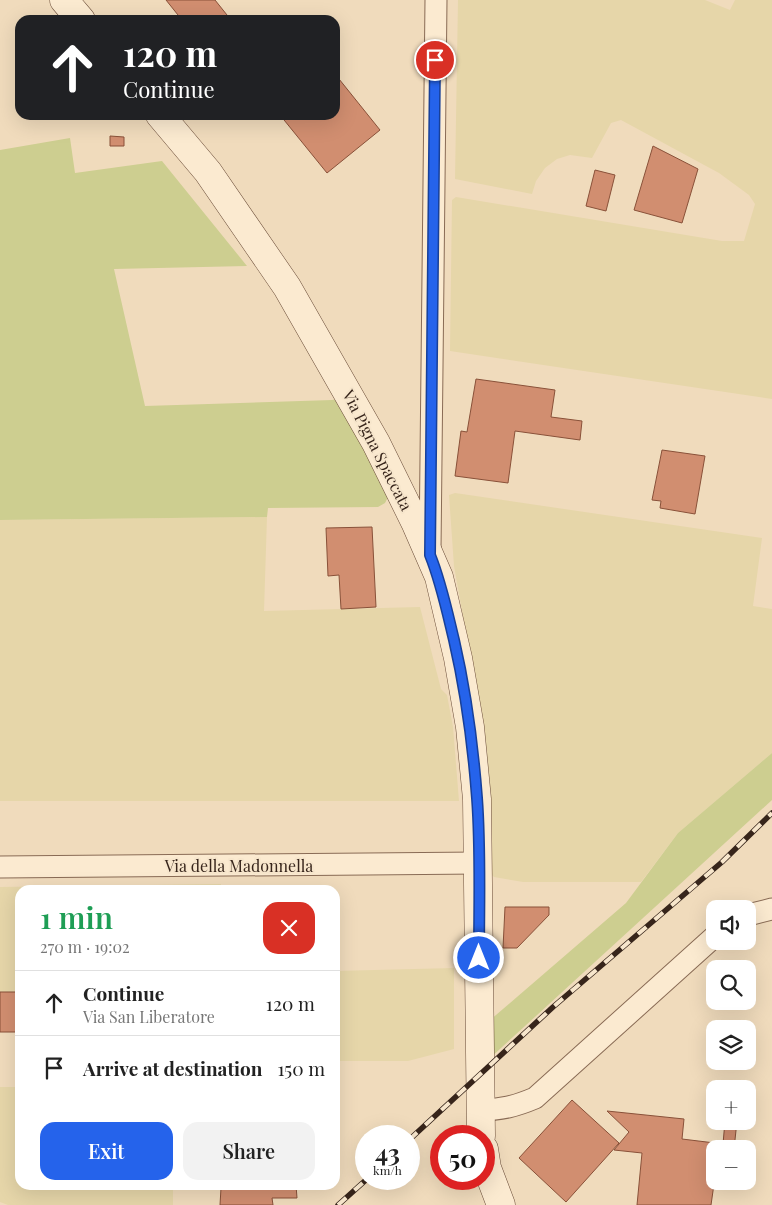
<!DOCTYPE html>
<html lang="en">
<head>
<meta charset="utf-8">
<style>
	:root { --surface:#fff; --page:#f2f2f2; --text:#222; --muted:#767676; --line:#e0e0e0; --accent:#2563eb }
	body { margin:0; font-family:"Playfair Display",serif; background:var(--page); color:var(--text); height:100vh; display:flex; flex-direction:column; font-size:19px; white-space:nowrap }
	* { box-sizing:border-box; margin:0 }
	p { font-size:16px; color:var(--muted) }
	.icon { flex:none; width:28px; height:28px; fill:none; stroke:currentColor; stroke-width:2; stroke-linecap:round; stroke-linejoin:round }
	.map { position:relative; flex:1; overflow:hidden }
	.drawer { position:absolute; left:15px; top:885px; width:325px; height:305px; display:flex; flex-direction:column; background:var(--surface); border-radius:15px; box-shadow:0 5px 20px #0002 }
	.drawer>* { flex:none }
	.hud { position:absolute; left:15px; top:15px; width:325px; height:105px; border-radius:15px; box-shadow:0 5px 20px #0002; background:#202124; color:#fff; overflow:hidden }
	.controls { position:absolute; left:706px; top:900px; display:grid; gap:10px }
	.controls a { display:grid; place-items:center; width:50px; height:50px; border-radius:10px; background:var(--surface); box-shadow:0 5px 20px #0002; font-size:25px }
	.speed { position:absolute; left:355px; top:1125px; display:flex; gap:10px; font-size:25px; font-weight:700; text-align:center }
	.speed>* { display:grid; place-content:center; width:65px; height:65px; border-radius:50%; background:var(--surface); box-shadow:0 5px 20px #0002; line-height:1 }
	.speed small { font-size:12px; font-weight:400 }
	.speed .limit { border:8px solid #d22; background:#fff; color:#111 }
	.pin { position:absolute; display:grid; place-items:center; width:42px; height:42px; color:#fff; margin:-21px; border:2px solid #fff; border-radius:50%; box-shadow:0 1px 5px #0007 }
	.me { position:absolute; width:55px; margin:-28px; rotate:0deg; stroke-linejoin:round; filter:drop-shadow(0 0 4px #0008) }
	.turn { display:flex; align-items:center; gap:18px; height:105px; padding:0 25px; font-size:22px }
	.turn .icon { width:65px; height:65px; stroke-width:2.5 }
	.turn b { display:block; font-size:35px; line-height:42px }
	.round { display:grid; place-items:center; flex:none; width:52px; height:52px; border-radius:15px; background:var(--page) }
	.headline { display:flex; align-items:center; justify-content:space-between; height:85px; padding:0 25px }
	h1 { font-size:30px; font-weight:600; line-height:38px; color:#1e9e55 }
	.action { display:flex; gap:10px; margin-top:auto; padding:10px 25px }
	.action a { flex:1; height:58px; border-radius:15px; background:var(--accent); color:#fff; font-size:20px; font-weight:600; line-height:58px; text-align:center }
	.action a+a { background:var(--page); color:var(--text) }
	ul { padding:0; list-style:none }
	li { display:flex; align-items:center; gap:15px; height:65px; padding:0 25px; border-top:1px solid var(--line) }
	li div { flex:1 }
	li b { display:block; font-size:19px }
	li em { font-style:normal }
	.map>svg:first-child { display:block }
	.farmland { fill:#e6d6a9 }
	.green { fill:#cdce90 }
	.building { fill:#d18e70; stroke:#895139 }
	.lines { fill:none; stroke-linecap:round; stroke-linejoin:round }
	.minor-casing { stroke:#896b55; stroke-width:23 }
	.secondary-casing { stroke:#6a4c38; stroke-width:29 }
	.minor { stroke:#fbead0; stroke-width:21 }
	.secondary { stroke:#fbead0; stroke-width:28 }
	.rail-casing { stroke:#37251b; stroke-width:5.5 }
	.rail { stroke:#f7e6cc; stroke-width:4; stroke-dasharray:11; stroke-linecap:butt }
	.route-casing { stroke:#184099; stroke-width:12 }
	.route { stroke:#2563eb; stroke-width:9 }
	.labels { text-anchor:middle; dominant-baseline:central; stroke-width:4; stroke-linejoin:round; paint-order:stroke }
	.street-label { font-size:16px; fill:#37251b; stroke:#f7e6cc }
</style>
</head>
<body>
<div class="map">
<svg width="772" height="1205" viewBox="0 0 772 1205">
	<rect width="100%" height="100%" fill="#f0dbbc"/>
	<!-- farmland -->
	<path class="farmland" d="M458 0H705L730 10 735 0H772V399L450 351 452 200 456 197 722 241H744L755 204 749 195 719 173 621 120 611 123 592 158 570 155 557 159 545 168 536 181 532 194 455 179Z
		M455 493 762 538 753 606 772 609V753L678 833 641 882H523L494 877 491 874 472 667 454 566 449 495Z
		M267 517 264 611 420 607 441 689 447 695 453 727 459 801H0V520Z
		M221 884V890H20V992H0V887Z
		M454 968V1049L408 1061H335V971Z
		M0 1087H20V1185H173V1205H8L0 1202Z"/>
	<!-- green -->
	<path class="green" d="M70 138 75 173 162 161 247 266 114 269 145 406 332 400 344 398 388 497 385 503 378 507 268 508 267 517 0 520V150Z
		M772 753V800L489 1059V1021L626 903 678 833Z"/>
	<!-- building -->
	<path class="building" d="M166 0H215L231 20H182Z
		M335 74 380 130 327 173 280 115H335Z
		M110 136 124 137V146H110Z
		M653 146 698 169 682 223 634 210Z
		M595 170 615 175 606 211 586 206Z
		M476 379 555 390 551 417 582 421 580 440 515 431 508 483 455 476 461 431 467 432Z
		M662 450 705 456 695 514 660 508 661 501 652 500Z
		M372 527 376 607 341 609 339 575 328 576 326 528Z
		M505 907H549V915L517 948H503Z
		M0 992H16L17 1032H0Z
		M335 1081H339V1115H335Z
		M572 1100 619 1143 566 1202 519 1158Z
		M607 1111 684 1119 682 1139 723 1144 725 1121H737L734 1149H715V1177L711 1205H637L642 1153 614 1150 629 1132Z
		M212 1185H296L297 1198H272L273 1205H220L221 1188H212Z"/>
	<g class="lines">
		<defs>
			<path id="minor" d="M430 550 436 0
				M0 867 479 863
				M748 915 772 909
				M480 1110C501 1110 516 1106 535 1098L715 936"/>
			<path id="secondary" d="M64 0 81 20
				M160 115 208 172 287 287 376 443 415 522 439 577 458 658 470 727 477 799 481 1136
				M484 1149 487 1168 501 1205"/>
		</defs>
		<!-- minor casing -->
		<use href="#minor" class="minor-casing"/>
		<!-- secondary casing -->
		<use href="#secondary" class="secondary-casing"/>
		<!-- minor -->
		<use href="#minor" class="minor"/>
		<!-- secondary -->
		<use href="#secondary" class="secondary"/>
		<defs>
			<path id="rail" d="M409 1140 553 1007 722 862 772 813
				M338 1205 367 1179"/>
		</defs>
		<!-- rail casing -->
		<use href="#rail" class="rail-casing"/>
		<!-- rail -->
		<use href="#rail" class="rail"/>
	</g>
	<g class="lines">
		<defs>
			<path id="route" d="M435 60 430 555C441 582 447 611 454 640 466 692 473 745 477 798 481 851 479 905 479 958"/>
		</defs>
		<!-- route casing -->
		<use href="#route" class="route-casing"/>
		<!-- route -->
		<use href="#route" class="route"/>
	</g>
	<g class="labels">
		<!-- street labels -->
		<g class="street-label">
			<text transform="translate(378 450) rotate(63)">Via Pigna Spaccata</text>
			<text x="239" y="865">Via della Madonnella</text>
		</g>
	</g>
</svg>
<div class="controls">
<a><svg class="icon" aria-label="sound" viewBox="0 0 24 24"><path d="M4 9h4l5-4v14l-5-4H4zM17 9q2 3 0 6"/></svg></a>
<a><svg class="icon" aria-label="search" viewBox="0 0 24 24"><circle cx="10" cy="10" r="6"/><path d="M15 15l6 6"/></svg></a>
<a><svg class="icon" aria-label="layers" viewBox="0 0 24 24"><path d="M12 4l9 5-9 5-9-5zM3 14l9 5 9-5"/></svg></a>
<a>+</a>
<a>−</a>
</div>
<div class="speed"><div>43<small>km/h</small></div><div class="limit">50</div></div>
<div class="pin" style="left:435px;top:60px;background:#d93025"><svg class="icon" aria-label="arrive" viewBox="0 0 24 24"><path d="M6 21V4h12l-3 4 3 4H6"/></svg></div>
<svg class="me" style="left:479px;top:958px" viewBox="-20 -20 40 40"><circle r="17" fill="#2563eb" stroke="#fff" stroke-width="3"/><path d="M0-11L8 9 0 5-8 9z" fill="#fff"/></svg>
<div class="hud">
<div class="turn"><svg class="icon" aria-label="ahead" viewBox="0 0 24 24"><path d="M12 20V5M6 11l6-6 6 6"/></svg><div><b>120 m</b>Continue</div></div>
</div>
<section class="drawer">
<div class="headline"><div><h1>1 min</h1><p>270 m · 19:02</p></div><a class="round" style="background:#d93025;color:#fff"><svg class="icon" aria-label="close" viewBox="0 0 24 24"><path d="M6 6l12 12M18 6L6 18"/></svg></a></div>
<ul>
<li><svg class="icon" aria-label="ahead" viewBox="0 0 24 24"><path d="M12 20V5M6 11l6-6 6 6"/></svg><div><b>Continue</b><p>Via San Liberatore</p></div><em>120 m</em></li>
<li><svg class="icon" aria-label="arrive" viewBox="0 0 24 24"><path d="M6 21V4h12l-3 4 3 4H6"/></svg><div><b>Arrive at destination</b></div><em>150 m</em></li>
</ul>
<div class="action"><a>Exit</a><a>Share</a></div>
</section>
</div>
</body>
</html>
